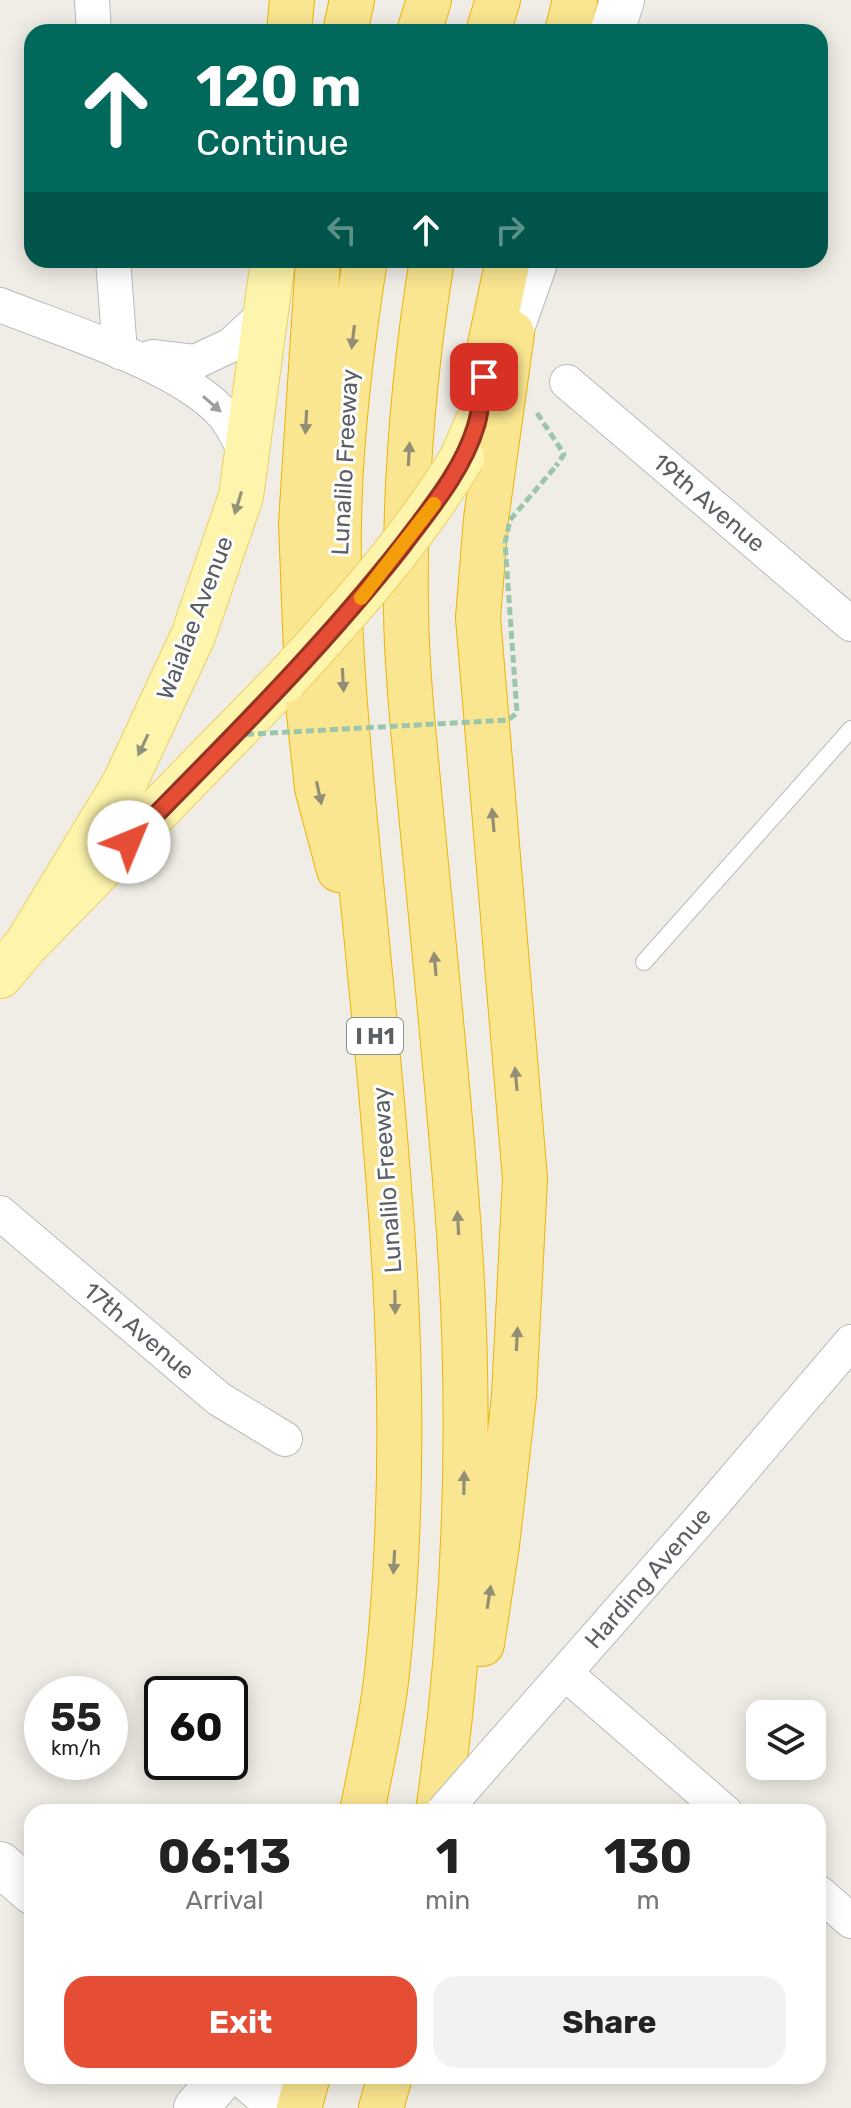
<!DOCTYPE html>
<html lang="en">
<head>
<meta charset="utf-8">
<style>
	:root { --surface:#fff; --page:#f2f2f2; --text:#222; --muted:#767676; --accent:#e54e35 }
	body { margin:0; font-family:Rubik,sans-serif; background:var(--page); color:var(--text); height:100vh; display:flex; flex-direction:column; font-size:30px; white-space:nowrap }
	* { box-sizing:border-box; margin:0 }
	p { font-size:26px; color:var(--muted) }
	.icon { flex:none; width:44px; height:44px; fill:none; stroke:currentColor; stroke-width:2; stroke-linecap:round; stroke-linejoin:round }
	.map { position:relative; flex:1; overflow:hidden }
	.panel { position:absolute; left:24px; top:1804px; width:802px; height:280px; display:flex; flex-direction:column; background:var(--surface); border-radius:24px; box-shadow:0 4px 20px #0003 }
	.panel>* { flex:none }
	.hud { position:absolute; left:24px; top:24px; width:804px; height:244px; border-radius:24px; box-shadow:0 4px 20px #0003; background:#00695c; color:#fff; overflow:hidden }
	.tools { position:absolute; left:746px; top:1700px; display:grid; gap:16px }
	.tools a { display:grid; place-items:center; width:80px; height:80px; border-radius:16px; background:var(--surface); box-shadow:0 4px 20px #0003; font-size:40px }
	.speed { position:absolute; left:24px; top:1676px; display:flex; gap:16px; font-size:40px; font-weight:700; text-align:center }
	.speed>* { display:grid; place-content:center; width:104px; height:104px; border-radius:50%; background:var(--surface); box-shadow:0 4px 20px #0003; line-height:1 }
	.speed small { font-size:20px; font-weight:400 }
	.speed .limit { border:4px solid #111; border-radius:12px; background:#fff; color:#111 }
	.pin { position:absolute; display:grid; place-items:center; width:68px; height:68px; color:#fff; margin:-34px; border-radius:16px; box-shadow:0 4px 12px #0006 }
	.me { position:absolute; width:88px; margin:-44px; rotate:45deg; stroke-linejoin:round; filter:drop-shadow(0 0 6px #0008) }
	.turn { display:flex; align-items:center; gap:28px; height:168px; padding:0 40px; font-size:36px }
	.turn .icon { width:104px; height:104px; stroke-width:2.5 }
	.turn b { display:block; font-size:56px; line-height:68px }
	.lanes { display:flex; align-items:center; height:76px; padding:0 40px; background:#0003; justify-content:center; gap:40px; direction:ltr }
	.lanes .off { opacity:.35 }
	.eta { display:flex; justify-content:space-evenly; align-items:center; height:136px; text-align:center }
	.eta b { font-size:48px; font-weight:700; line-height:56px }
	.primary-button { display:flex; gap:16px; margin-top:auto; padding:16px 40px }
	.primary-button a { flex:1; height:92px; border-radius:24px; background:var(--accent); color:#fff; font-size:32px; font-weight:700; line-height:92px; text-align:center }
	.primary-button a+a { background:var(--page); color:var(--text) }
	.map>svg:first-child { display:block }
	.lines { fill:none; stroke-linecap:round; stroke-linejoin:round }
	.lane-casing { stroke:#b7babe; stroke-width:18 }
	.street-casing { stroke:#b7babe; stroke-width:36 }
	.secondary-casing { stroke:#b8bbc0; stroke-width:46 }
	.primary-casing { stroke:#eecf5f; stroke-width:46 }
	.highway-casing { stroke:#edb406; stroke-width:46 }
	.path { stroke:#9bc6ab; stroke-width:5; stroke-dasharray:8 4; stroke-linecap:butt }
	.lane { stroke:#fff; stroke-width:16 }
	.street { stroke:#fff; stroke-width:34 }
	.secondary { stroke:#fff; stroke-width:44 }
	.primary { stroke:#fdf5ac; stroke-width:44 }
	.highway { stroke:#fae690; stroke-width:44 }
	.street-bridge-casing { stroke:#b7babe; stroke-width:36; stroke-linecap:butt }
	.primary-bridge-casing { stroke:#eecf5f; stroke-width:46; stroke-linecap:butt }
	.path-bridge { stroke:#9bc6ab; stroke-width:5; stroke-dasharray:8 4; stroke-linecap:butt }
	.street-bridge { stroke:#fff; stroke-width:34 }
	.primary-bridge { stroke:#fdf5ac; stroke-width:44 }
	.oneway { fill:#938f74 }
	.oneway2 { fill:#9da0a3 }
	.oneway3 { fill:#94947e }
	.route-casing { stroke:#953322; stroke-width:20 }
	.route { stroke:#e54e35; stroke-width:14 }
	.slow { stroke:#f59e0b; stroke-width:14 }
	.labels { text-anchor:middle; dominant-baseline:central; stroke-width:6; stroke-linejoin:round; paint-order:stroke }
	.shield { fill:#fff; stroke:#8d9093; stroke-width:2 }
	.shield-label { font-size:22px; font-weight:bold; fill:#5c6065 }
	.street-label { font-size:24px; fill:#5c6065; stroke:#fff }
</style>
</head>
<body>
<div class="map">
<svg width="851" height="2108" viewBox="0 0 851 2108">
	<rect width="100%" height="100%" fill="#efede5"/>
	<g class="lines">
		<defs>
			<path id="lane" d="M644 962 851 729"/>
			<path id="street" d="M92 0 94 32
				M113 260 120 352
				M0 305C62 330 180 365 223 414 233 425 240 443 248 457
				M152 357 195 362 231 345 268 311
				M567 382 851 624
				M0 1213 219 1399 285 1439
				M565 1673 725 1812
				M497 1750 708 1510 851 1342
				M818 1892 851 1921"/>
			<path id="secondary" d="M612 32 622 0
				M501 359 536 260
				M0 1864 32 1892
				M245 2076 282 2108
				M196 2108 223 2076"/>
			<path id="primary" d="M462 458 476 425
				M26 945 124 784 193 636 241 496 273 260
				M0 976 26 945 285 680"/>
			<path id="highway" d="M289 32 292 0
				M345 32 352 0
				M419 32 429 0
				M488 32 498 0
				M567 32 575 0
				M318 260 301 523 308 704 317 788 339 870
				M432 260C413 376 404 492 406 611 407 678 415 746 421 813 433 935 445 1057 455 1180 473 1389 468 1604 438 1812
				M486 363 508 260
				M482 1644 497 1545 514 1396 525 1179 478 618 486 519 512 333
				M362 1812C371 1766 382 1720 387 1673 404 1515 402 1347 389 1188 380 1066 367 944 355 822 346 723 337 624 339 525 340 436 351 348 365 260
				M299 2108 308 2076
				M381 2108 390 2076"/>
		</defs>
		<!-- lane casing -->
		<use href="#lane" class="lane-casing"/>
		<!-- street casing -->
		<use href="#street" class="street-casing"/>
		<!-- secondary casing -->
		<use href="#secondary" class="secondary-casing"/>
		<!-- primary casing -->
		<use href="#primary" class="primary-casing"/>
		<!-- highway casing -->
		<use href="#highway" class="highway-casing"/>
		<!-- path -->
		<path class="path" d="M537 413 564 454 556 466"/>
		<!-- lane -->
		<use href="#lane" class="lane"/>
		<!-- street -->
		<use href="#street" class="street"/>
		<!-- secondary -->
		<use href="#secondary" class="secondary"/>
		<!-- primary -->
		<use href="#primary" class="primary"/>
		<!-- highway -->
		<use href="#highway" class="highway"/>
		<defs>
			<path id="street-bridge" d="M443 1812 497 1750"/>
			<path id="primary-bridge" d="M285 680C350 609 412 540 462 458"/>
		</defs>
		<!-- street-bridge casing -->
		<use href="#street-bridge" class="street-bridge-casing"/>
		<!-- primary-bridge casing -->
		<use href="#primary-bridge" class="primary-bridge-casing"/>
		<!-- path-bridge -->
		<path class="path-bridge" d="M234 735 508 720 517 713 505 543 510 520 556 466"/>
		<!-- street-bridge -->
		<use href="#street-bridge" class="street-bridge"/>
		<!-- primary-bridge -->
		<use href="#primary-bridge" class="primary-bridge"/>
	</g>
	<!-- one-way arrows -->
	<defs><path id="oneway-solid" d="M-6-.8H1V-3.2L6.5 0L1 3.2V.8H-6Z" transform="scale(2)"/></defs>
	<g class="oneway">
		<use href="#oneway-solid" transform="translate(353 337) rotate(97)"/>
		<use href="#oneway-solid" transform="translate(306 422) rotate(93)"/>
		<use href="#oneway-solid" transform="translate(409 454) rotate(-87)"/>
		<use href="#oneway-solid" transform="translate(343 680) rotate(87)"/>
		<use href="#oneway-solid" transform="translate(319 793) rotate(78)"/>
		<use href="#oneway-solid" transform="translate(493 820) rotate(-95)"/>
		<use href="#oneway-solid" transform="translate(435 964) rotate(-95)"/>
		<use href="#oneway-solid" transform="translate(516 1079) rotate(-95)"/>
		<use href="#oneway-solid" transform="translate(458 1223) rotate(-93)"/>
		<use href="#oneway-solid" transform="translate(395 1302) rotate(89)"/>
		<use href="#oneway-solid" transform="translate(517 1339) rotate(-87)"/>
		<use href="#oneway-solid" transform="translate(464 1483) rotate(-89)"/>
		<use href="#oneway-solid" transform="translate(394 1562) rotate(93)"/>
		<use href="#oneway-solid" transform="translate(489 1597) rotate(-81)"/>
	</g>
	<use class="oneway2" href="#oneway-solid" transform="translate(212 404) rotate(41)"/>
	<g class="oneway3">
		<use href="#oneway-solid" transform="translate(238 503) rotate(107)"/>
		<use href="#oneway-solid" transform="translate(143 745) rotate(115)"/>
	</g>
	<g class="lines">
		<defs>
			<path id="route" d="M129 842C223 746 320 651 403 545 430 509 463 470 476 426 481 411 481 393 484 377"/>
		</defs>
		<!-- route casing -->
		<use href="#route" class="route-casing"/>
		<!-- route -->
		<use href="#route" class="route"/>
		<!-- slow -->
		<path class="slow" d="M361 598 434 504"/>
	</g>
	<g class="labels">
		<!-- shield labels -->
		<rect class="shield" x="347" y="1018" width="56" height="36" rx="6"/>
		<g class="shield-label">
			<text x="375" y="1036">I H1</text>
		</g>
		<!-- street labels -->
		<g class="street-label">
			<text transform="translate(345 462) rotate(-87)">Lunalilo Freeway</text>
			<text transform="translate(709 503) rotate(40)">19th Avenue</text>
			<text transform="translate(195 618) rotate(-69)">Waialae Avenue</text>
			<text transform="translate(387 1180) rotate(-94)">Lunalilo Freeway</text>
			<text transform="translate(139 1331) rotate(40)">17th Avenue</text>
			<text transform="translate(648 1578) rotate(-49)">Harding Avenue</text>
		</g>
	</g>
</svg>
<div class="tools">
<a><svg class="icon" aria-label="layers" viewBox="0 0 24 24"><path d="M12 4l9 5-9 5-9-5zM3 14l9 5 9-5"/></svg></a>
</div>
<div class="speed"><div>55<small>km/h</small></div><div class="limit">60</div></div>
<div class="pin" style="left:484px;top:377px;background:#d93025"><svg class="icon" aria-label="arrive" viewBox="0 0 24 24"><path d="M6 21V4h12l-3 4 3 4H6"/></svg></div>
<svg class="me" style="left:129px;top:842px" viewBox="-20 -20 40 40"><circle r="19" fill="#fff"/><path d="M0-13L10 11 0 6-10 11z" fill="#e54e35"/></svg>
<div class="hud">
<div class="turn"><svg class="icon" aria-label="ahead" viewBox="0 0 24 24"><path d="M12 20V5M6 11l6-6 6 6"/></svg><div><b>120 m</b>Continue</div></div>
<div class="lanes"><svg class="icon off" aria-label="left" viewBox="0 0 24 24"><path d="M17 20v-9H6M10 6l-5 5 5 5"/></svg><svg class="icon" aria-label="ahead" viewBox="0 0 24 24"><path d="M12 20V5M6 11l6-6 6 6"/></svg><svg class="icon off" aria-label="right" viewBox="0 0 24 24"><path d="M7 20v-9h11M14 6l5 5-5 5"/></svg></div>
</div>
<section class="panel">
<div class="eta">
<div><b>06:13</b><p>Arrival</p></div>
<div><b>1</b><p>min</p></div>
<div><b>130</b><p>m</p></div>
</div>
<div class="primary-button"><a>Exit</a><a>Share</a></div>
</section>
</div>
</body>
</html>
